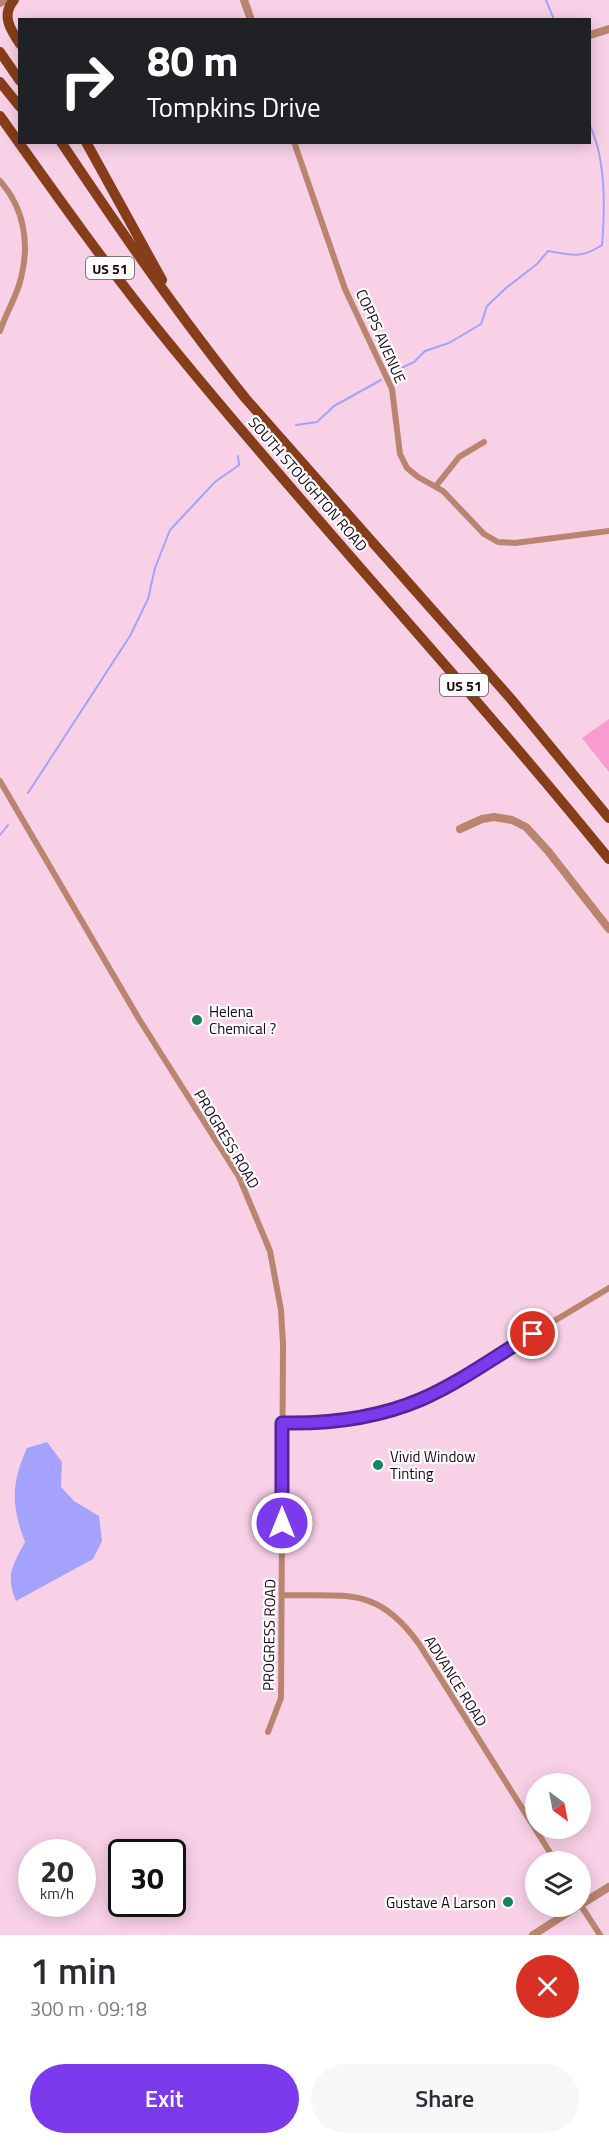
<!DOCTYPE html>
<html lang="en">
<head>
<meta charset="utf-8">
<style>
	:root { --surface:#fff; --page:#f7f7f7; --text:#2b2b33; --muted:#7c7c81; --accent:#7c3aed }
	body { margin:0; font-family:"Titillium Web",sans-serif; background:var(--page); color:var(--text); height:100vh; display:flex; flex-direction:column; font-size:22px; white-space:nowrap }
	* { box-sizing:border-box; margin:0 }
	p { font-size:20px; color:var(--muted) }
	.icon { flex:none; width:33px; height:33px; fill:none; stroke:currentColor; stroke-width:2; stroke-linecap:round; stroke-linejoin:round }
	.map { position:relative; height:1935px; overflow:hidden }
	.panel { display:flex; flex-direction:column; background:var(--surface); flex:1 }
	.panel>* { flex:none }
	.banner { position:absolute; left:18px; top:18px; width:573px; height:126px; border-radius:0px; box-shadow:0 3px 15px #0003; background:#202124; color:#fff; overflow:hidden }
	.needle { width:39px; rotate:148deg }
	.fabs { position:absolute; left:525px; top:1773px; display:grid; gap:12px }
	.fabs a { display:grid; place-items:center; width:66px; height:66px; border-radius:50%; background:var(--surface); box-shadow:0 3px 15px #0003; font-size:30px }
	.speed { position:absolute; left:18px; top:1839px; display:flex; gap:12px; font-size:30px; font-weight:700; text-align:center }
	.speed>* { display:grid; place-content:center; width:78px; height:78px; border-radius:50%; background:var(--surface); box-shadow:0 3px 15px #0003; line-height:1 }
	.speed small { font-size:15px; font-weight:400 }
	.speed .limit { border:3px solid #111; border-radius:9px; background:#fff; color:#111 }
	.pin { position:absolute; display:grid; place-items:center; width:51px; height:51px; color:#fff; margin:-26px; border:3px solid #fff; border-radius:50%; box-shadow:0 2px 6px #0007 }
	.me { position:absolute; width:66px; margin:-33px; rotate:0deg; stroke-linejoin:round; filter:drop-shadow(0 0 4px #0008) }
	.turn { display:flex; align-items:center; gap:21px; height:126px; padding:0 30px; font-size:27px }
	.turn .icon { width:78px; height:78px; stroke-width:2.5 }
	.turn b { display:block; font-size:42px; line-height:51px }
	.round { display:grid; place-items:center; flex:none; width:63px; height:63px; border-radius:32px; background:var(--page) }
	.headline { display:flex; align-items:center; justify-content:space-between; height:102px; padding:0 30px }
	h1 { font-size:36px; font-weight:600; line-height:45px }
	.primary-button { display:flex; gap:12px; margin-top:auto; padding:12px 30px }
	.primary-button a { flex:1; height:69px; border-radius:36px; background:var(--accent); color:#fff; font-size:24px; font-weight:600; line-height:69px; text-align:center }
	.primary-button a+a { background:var(--page); color:var(--text) }
	.map>svg:first-child { display:block }
	.green { fill:#f79bd1 }
	.water { fill:#a4a2fd }
	.lines { fill:none; stroke-linecap:round; stroke-linejoin:round }
	.stream { stroke:#a4a2fd; stroke-width:2 }
	.minor { stroke:#ba856e; stroke-width:6 }
	.tertiary { stroke:#ba856e; stroke-width:8 }
	.primary { stroke:#863d1a; stroke-width:10 }
	.route-casing { stroke:#51269a; stroke-width:15 }
	.route { stroke:#7c3aed; stroke-width:10 }
	.poi-dot { fill:#19835e; stroke:#fff; stroke-width:2 }
	.labels { text-anchor:middle; dominant-baseline:central; stroke-width:4.5; stroke-linejoin:round; paint-order:stroke }
	.shield { fill:#fff; stroke:#60515a; stroke-width:1.5 }
	.shield-label { font-size:14px; font-weight:bold; fill:#1c0714 }
	.street-label { font-size:15px; fill:#1c0714; stroke:#fff }
	.poi-label { font-size:15px; fill:#1c0714; stroke:#fff; text-anchor:start }
</style>
</head>
<body>
<div class="map">
<svg width="609" height="1935" viewBox="0 0 609 1935">
	<rect width="100%" height="100%" fill="#f8d1e7"/>
	<!-- green -->
	<path class="green" d="M609 719V772L582 738Z"/>
	<!-- water -->
	<path class="water" d="M47 1442 62 1462 61 1487 74 1501 99 1516 102 1541 93 1559 16 1601C5 1575 13 1565 25 1542 11 1506 11 1483 27 1448Z"/>
	<g class="lines">
		<!-- stream -->
		<path class="stream" d="M546 0 554 20
			M399 369 414 362 425 351 449 343 481 324 487 306 506 288 537 264 548 251C571 255 581 259 602 245 605 209 606 159 590 126
			M296 425 317 422 334 406 381 380
			M28 793 130 636 148 599 155 568 170 530 215 482 239 465 238 456
			M0 835 8 825"/>
		<!-- minor -->
		<path class="minor" d="M294 142 345 289 392 389 400 454 407 468 418 477 443 491 484 534 498 542 515 543 609 531
			M0 181C24 208 30 243 21 278 17 296 6 313 0 331
			M436 486 459 457 484 442
			M0 781 139 1019 239 1177 270 1251 281 1310 283 1344 281 1698 268 1732
			M282 1423C340 1424 394 1413 446 1386L609 1288
			M282 1595C346 1597 377 1585 419 1644L556 1862
			M580 1904 600 1935"/>
		<!-- tertiary -->
		<path class="tertiary" d="M244 0 251 20
			M0 3 5 0
			M590 35 609 29
			M460 829 482 819 494 817 512 820 526 827 548 851 609 929
			M580 1905 609 1887
			M533 1935 578 1906"/>
		<!-- primary -->
		<path class="primary" d="M14 0C1 15 10 29 20 44
			M0 52 20 81
			M0 82 20 107
			M0 116C56 195 112 274 173 348 315 522 468 685 609 859
			M61 142C120 230 180 317 246 399L511 699 609 818
			M86 142 162 280"/>
	</g>
	<g class="lines">
		<defs>
			<path id="route" d="M282 1523V1423C329 1424 378 1418 422 1399 461 1382 497 1355 533 1334"/>
		</defs>
		<!-- route casing -->
		<use href="#route" class="route-casing"/>
		<!-- route -->
		<use href="#route" class="route"/>
	</g>
	<!-- markers -->
	<g class="poi-dot">
		<circle cx="197" cy="1020" r="6"/>
		<circle cx="378" cy="1465" r="6"/>
		<circle cx="508" cy="1902" r="6"/>
	</g>
	<g class="labels">
		<!-- shield labels -->
		<g class="shield">
			<rect x="86" y="257" width="48" height="22" rx="4.5"/>
			<rect x="440" y="674" width="48" height="22" rx="4.5"/>
		</g>
		<g class="shield-label">
			<text x="110" y="268">US 51</text>
			<text x="464" y="685">US 51</text>
		</g>
		<!-- street labels -->
		<g class="street-label">
			<text transform="translate(381 336) rotate(66)">COPPS AVENUE</text>
			<text transform="translate(308 484) rotate(49)">SOUTH STOUGHTON ROAD</text>
			<text transform="translate(227 1139) rotate(59)">PROGRESS ROAD</text>
			<text transform="translate(269 1635) rotate(-89)">PROGRESS ROAD</text>
			<text transform="translate(456 1681) rotate(58)">ADVANCE ROAD</text>
		</g>
		<!-- poi labels -->
		<g class="poi-label">
			<text x="209" y="1011">Helena<tspan x="209" dy="17">Chemical ?</tspan></text>
			<text x="390" y="1456">Vivid Window<tspan x="390" dy="17">Tinting</tspan></text>
			<text x="496" y="1902" text-anchor="end">Gustave A Larson</text>
		</g>
	</g>
</svg>
<div class="fabs">
<a><svg class="needle" viewBox="-14 -14 28 28"><path d="M0-13l5 13h-10z" fill="#e53935"/><path d="M0 13l5-13h-10z" fill="#7c7c81"/></svg></a>
<a><svg class="icon" aria-label="layers" viewBox="0 0 24 24"><path d="M12 4l9 5-9 5-9-5zM3 14l9 5 9-5"/></svg></a>
</div>
<div class="speed"><div>20<small>km/h</small></div><div class="limit">30</div></div>
<div class="pin" style="left:533px;top:1334px;background:#d93025"><svg class="icon" aria-label="arrive" viewBox="0 0 24 24"><path d="M6 21V4h12l-3 4 3 4H6"/></svg></div>
<svg class="me" style="left:282px;top:1523px" viewBox="-20 -20 40 40"><circle r="17" fill="#7c3aed" stroke="#fff" stroke-width="3"/><path d="M0-11L8 9 0 5-8 9z" fill="#fff"/></svg>
<div class="banner">
<div class="turn"><svg class="icon" aria-label="right" viewBox="0 0 24 24"><path d="M7 20v-9h11M14 6l5 5-5 5"/></svg><div><b>80 m</b>Tompkins Drive</div></div>
</div>
</div>
<section class="panel">
<div class="headline"><div><h1>1 min</h1><p>300 m · 09:18</p></div><a class="round" style="background:#d93025;color:#fff"><svg class="icon" aria-label="close" viewBox="0 0 24 24"><path d="M6 6l12 12M18 6L6 18"/></svg></a></div>
<div class="primary-button"><a>Exit</a><a>Share</a></div>
</section>
</body>
</html>
